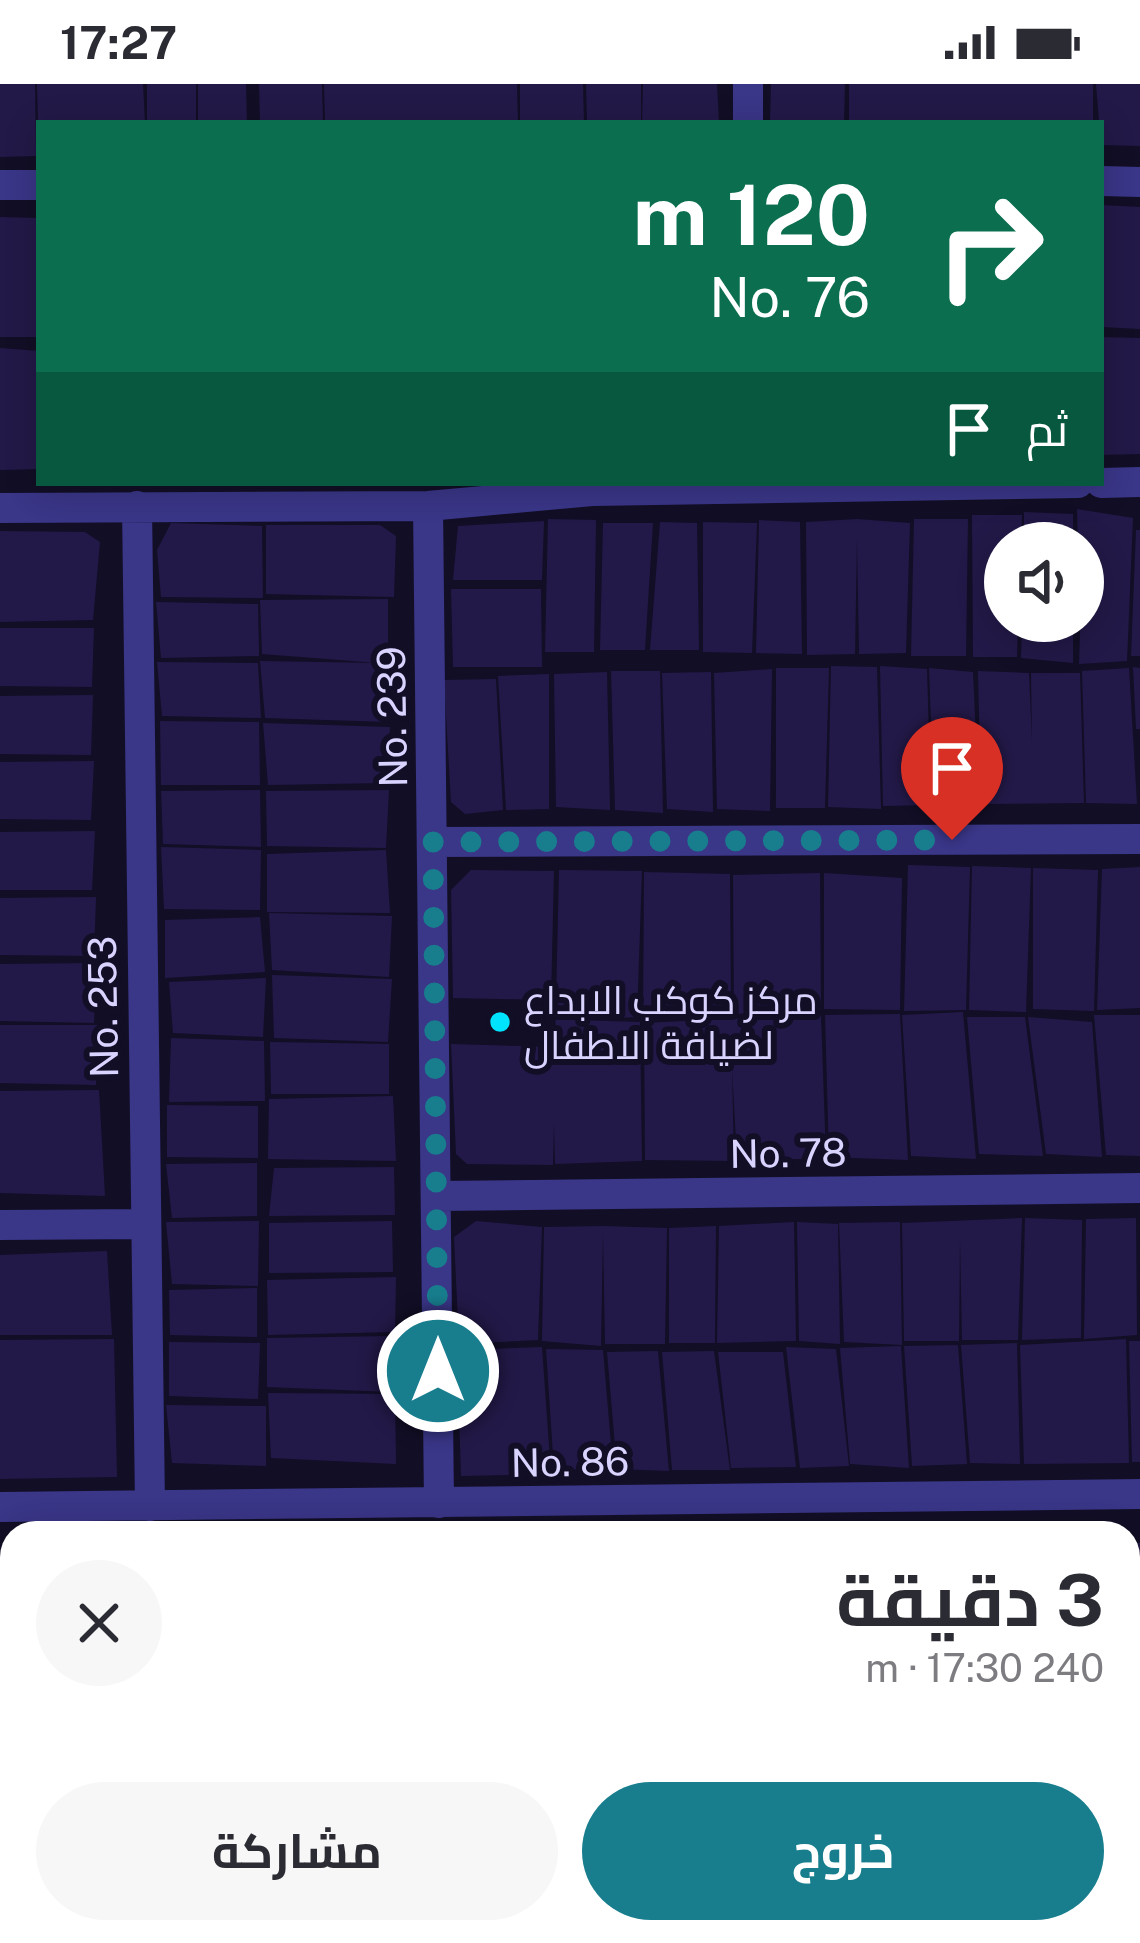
<!DOCTYPE html>
<html lang="ar">
<head>
<meta charset="utf-8">
<style>
	:root { --surface:#fff; --page:#f7f7f7; --text:#2b2b33; --muted:#7c7c81; --accent:#187e8e }
	body { margin:0; font-family:"Public Sans",Cairo,sans-serif; background:var(--page); color:var(--text); direction:rtl; height:100vh; display:flex; flex-direction:column; font-size:45px; white-space:nowrap }
	* { box-sizing:border-box; margin:0 }
	p { font-size:39px; color:var(--muted) }
	.icon { flex:none; width:66px; height:66px; fill:none; stroke:currentColor; stroke-width:2; stroke-linecap:round; stroke-linejoin:round }
	.map { position:relative; flex:1; overflow:hidden; direction:ltr }
	.details { position:absolute; left:0px; top:1437px; width:1140px; height:423px; display:flex; flex-direction:column; background:var(--surface); border-radius:36px 36px 0 0; box-shadow:0 6px 30px #0003; direction:rtl }
	.details>* { flex:none }
	.banner { position:absolute; left:36px; top:36px; width:1068px; height:366px; border-radius:0px; box-shadow:0 6px 30px #0003; direction:rtl; background:#0b6e4f; color:#fff; overflow:hidden }
	.fabs { position:absolute; left:984px; top:438px; display:grid; gap:24px }
	.fabs a { display:grid; place-items:center; width:120px; height:120px; border-radius:50%; background:var(--surface); box-shadow:0 6px 30px #0003; font-size:60px }
	.pin { position:absolute; display:grid; place-items:center; width:102px; height:102px; color:#fff; margin:-123px -51px; border-radius:50% 50% 50% 0; rotate:-45deg; box-shadow:0 0 12px #0007 }
	.pin .icon { rotate:45deg }
	.me { position:absolute; width:132px; margin:-66px; rotate:0deg; stroke-linejoin:round; filter:drop-shadow(0 0 9px #0008) }
	.turn { display:flex; align-items:center; gap:42px; height:252px; padding:0 36px; font-size:54px }
	.turn .icon { width:156px; height:156px; stroke-width:2.5 }
	.turn b { display:block; font-size:84px; line-height:102px }
	.then { display:flex; align-items:center; height:114px; padding:0 36px; background:#0003; gap:24px; font-size:45px }
	.round { display:grid; place-items:center; flex:none; width:126px; height:126px; border-radius:63px; background:var(--page) }
	.head { display:flex; align-items:center; justify-content:space-between; height:204px; padding:0 36px }
	h1 { font-size:72px; font-weight:700; line-height:90px }
	.button { display:flex; gap:24px; margin-top:auto; padding:24px 36px }
	.button a { flex:1; height:138px; border-radius:72px; background:var(--accent); color:#fff; font-size:48px; font-weight:700; line-height:138px; text-align:center }
	.button a+a { background:var(--page); color:var(--text) }
	.status { display:flex; justify-content:space-between; align-items:center; height:84px; padding:0 60px; background:var(--surface); direction:ltr }
	.status svg { height:33px; fill:currentColor }
	.map>svg:first-child { display:block }
	.building { fill:#231948 }
	.lines { fill:none; stroke-linecap:round; stroke-linejoin:round }
	.street { stroke:#3a3688; stroke-width:30 }
	.secondary { stroke:#6f6aff; stroke-width:30 }
	.primary { stroke:#c25aff; stroke-width:30 }
	.route { stroke:#187e8e; stroke-width:21; stroke-dasharray:0 37.8 }
	.poi-dot { fill:#00e3fe; stroke:#120e26; stroke-width:4.5 }
	.labels { text-anchor:middle; dominant-baseline:central; stroke-width:12; stroke-linejoin:round; paint-order:stroke }
	.street-label { font-size:39px; fill:#d8d3ff; stroke:#120e26 }
	.poi-label { font-size:39px; fill:#d8d3ff; stroke:#120e26; text-anchor:start }
</style>
</head>
<body>
<div class="status"><b>17:27</b><svg viewBox="0 0 49 12"><path d="M0 12V9h3v3zM5 12V6h3v6zM10 12V3h3v9zM15 12V0h3v12zM26 1h20v11H26zM47 4h2v5h-2z"/></svg></div>
<div class="map">
<svg width="1140" height="1859" viewBox="0 0 1140 1859">
	<rect width="100%" height="100%" fill="#120e26"/>
	<!-- building -->
	<path class="building" d="M0 0H35L36 72 0 73Z
		M37 0H143L145 39H38Z
		M147 0H196V39H147Z
		M198 0H246L247 39H198Z
		M259 0H322L323 39H260Z
		M324 0H517L518 39H325Z
		M520 0H583L584 39H520Z
		M586 0H641V39H587Z
		M643 0H717L719 39H642Z
		M771 0H845L844 39H770Z
		M849 0H1093V39H849Z
		M1096 0H1140V62L1101 61Z
		M1101 121 1140 123V245L1101 243Z
		M0 133 39 134V253H0Z
		M1101 253 1140 254V370L1101 371Z
		M0 264 39 267V385L0 386Z
		M1077 425 1133 434 1127 577 1079 580 1083 459H1078Z
		M1024 428 1073 430V459H1024Z
		M972 431H1022L1021 459H1005V537H1018L1017 573H973Z
		M548 435 596 436 594 568H545Z
		M857 435 910 439 906 569 859 570 857 456 855 570 807 571 806 438Z
		M914 435H968L966 572H911Z
		M759 436 800 438 802 570 756 569Z
		M544 437 542 496H453L458 442Z
		M660 438 697 439 699 566H650Z
		M703 438 757 439 752 569 703 568Z
		M171 439 262 442 263 514 161 513 157 466Z
		M603 439H653L645 566H600Z
		M266 441H380L396 452 394 513 266 510Z
		M1136 446H1140V572H1131Z
		M0 447 85 448 100 458 93 536 0 538Z
		M451 505H541L542 583H453Z
		M388 515V638L265 634 260 577 378 579 262 570 260 516Z
		M156 518 258 520 259 572 161 574Z
		M1022 537H1073V579L1021 574Z
		M0 544H94L92 603 0 602Z
		M157 578 258 579 261 634 162 632Z
		M831 582 877 583 881 725 828 723Z
		M880 582 927 585 931 721 883 722Z
		M1133 583 1140 584V645H1136Z
		M776 584H829L825 724H776Z
		M929 584 973 588 979 721H934Z
		M1129 584 1137 720 1086 719 1082 587Z
		M772 585 770 727 717 725 714 589Z
		M611 587H660L663 729 615 726Z
		M978 587 1029 589 1032 658 1031 589H1080L1084 719 981 720Z
		M607 588 610 726 556 723 554 590Z
		M711 588 713 728 667 725 662 589Z
		M549 590V725L506 726 498 592Z
		M496 595 503 726 465 730 451 718 444 596Z
		M93 611 91 671 0 670V612Z
		M160 637 259 638 260 701H161Z
		M263 639 390 643 386 699 268 701Z
		M94 677 91 736 0 735V678Z
		M260 706 261 763 163 760 161 707Z
		M389 706 386 764 267 762 266 707Z
		M95 747 92 806H0V748Z
		M161 763 261 766 260 826 164 825Z
		M386 766 390 829 267 828V770Z
		M908 781 970 783 966 926 904 927Z
		M972 782 1031 784 1026 928 969 926Z
		M1140 783V924L1097 926 1102 785Z
		M1033 784 1098 786 1094 927 1033 925Z
		M471 786 554 787 551 916 453 914 451 806Z
		M559 786 642 787 637 933 575 936 640 938 642 1077 555 1080 554 1040 553 1081 467 1080 456 1070 451 960 555 963Z
		M644 788 730 790 731 933 643 935Z
		M820 789 821 926 734 930 733 791Z
		M824 789 902 794 900 926 824 925Z
		M96 813 94 872 0 871V814Z
		M269 829 392 832 389 893 272 886Z
		M260 833 265 888 165 894V836Z
		M97 879 94 939 0 937V880Z
		M272 891 392 895 388 958 274 954Z
		M266 894 263 953 173 949 169 898Z
		M963 928 976 1075 911 1072 902 931Z
		M821 930 826 1075H737L732 984 734 1077 645 1076 644 939Z
		M900 930 908 1076 829 1073 825 931Z
		M1094 931H1140V1072L1106 1071Z
		M967 933H1025L1043 1072 979 1070Z
		M1028 933 1092 938 1102 1073 1046 1070Z
		M0 941H99L96 1001 0 999Z
		M171 954 264 957 265 1017 169 1018Z
		M270 958 389 960V1010H271Z
		M99 1006 105 1112 0 1109V1007Z
		M393 1012 396 1077 268 1075 269 1015Z
		M167 1021 258 1022V1074L167 1073Z
		M257 1079V1132L172 1134 166 1080Z
		M394 1083 395 1131 269 1132 274 1084Z
		M1022 1134 1018 1256H962L960 1155 959 1257H904L902 1139Z
		M1025 1134 1082 1136 1081 1254 1022 1256Z
		M1136 1134 1137 1251 1084 1255 1086 1135Z
		M259 1137 258 1202 172 1200 166 1138Z
		M392 1137 393 1188 269 1189V1139Z
		M476 1137 542 1143 538 1256 459 1260 454 1153Z
		M794 1138 796 1257 717 1259 719 1142Z
		M797 1138 838 1140 840 1260 799 1257Z
		M900 1138 902 1261 844 1258 839 1139Z
		M603 1142 667 1144 665 1260H605L603 1149 601 1262 542 1257 544 1143Z
		M716 1142 715 1259H669V1144Z
		M107 1167 112 1251H0V1171Z
		M396 1193 395 1248 268 1251 267 1196Z
		M257 1204V1253L170 1251 169 1206Z
		M394 1252 392 1308 267 1303V1254Z
		M114 1255 117 1393 0 1395V1256Z
		M1126 1255 1129 1379 1024 1380 1020 1261Z
		M1129 1257H1140V1378H1132Z
		M169 1258 260 1259 258 1315 169 1312Z
		M1017 1259 1020 1380 970 1379 961 1261Z
		M958 1261 967 1380 912 1382 904 1262Z
		M901 1262 909 1384 850 1380 840 1264Z
		M542 1263 551 1390 461 1392 457 1266Z
		M786 1263 836 1265 849 1382 800 1384Z
		M546 1265 603 1266 613 1384 554 1386Z
		M658 1267 669 1387 617 1385 607 1268Z
		M714 1267 730 1386H672L662 1268Z
		M718 1268H783L796 1383 731 1384Z
		M268 1309 395 1310 396 1380 271 1374Z
		M166 1321 266 1322V1382L172 1379Z
		M1128 1459H1140V1732H1128Z
		M0 1475H12V1743H0Z"/>
	<g class="lines">
		<!-- street -->
		<path class="street" d="M748 0V39
			M1101 97 1140 98
			M0 101H39
			M1101 399 1140 398
			M137 422 150 1422
			M428 422 439 1419
			M0 424 428 422 592 407 1078 399
			M433 758 1140 755
			M437 1112 1140 1104
			M0 1141 144 1140
			M0 1423 1140 1410"/>
		<!-- secondary -->
		<path class="secondary" d="M0 1826 12 1827"/>
		<!-- primary -->
		<path class="primary" d="M1128 1834 1140 1833
			M206 1859H438
			M540 1859 857 1848"/>
	</g>
	<g class="lines">
		<!-- route -->
		<path class="route" d="M438 1287 433 758 952 756"/>
	</g>
	<!-- markers -->
	<circle class="poi-dot" cx="500" cy="938" r="12"/>
	<g class="labels">
		<!-- street labels -->
		<g class="street-label">
			<text transform="translate(392 633) rotate(-91)">No. 239</text>
			<text transform="translate(103 923) rotate(-91)">No. 253</text>
			<text transform="translate(788 1069) rotate(-1)">No. 78</text>
			<text transform="translate(570 1378) rotate(-1)">No. 86</text>
		</g>
		<!-- poi labels -->
		<g class="poi-label">
			<text x="524" y="916">مركز كوكب الابداع<tspan x="524" dy="45">لضيافة الاطفال</tspan></text>
		</g>
	</g>
</svg>
<div class="fabs">
<a><svg class="icon" aria-label="sound" viewBox="0 0 24 24"><path d="M4 9h4l5-4v14l-5-4H4zM17 9q2 3 0 6"/></svg></a>
</div>
<div class="pin" style="left:952px;top:756px;background:#d93025"><svg class="icon" aria-label="arrive" viewBox="0 0 24 24"><path d="M6 21V4h12l-3 4 3 4H6"/></svg></div>
<svg class="me" style="left:438px;top:1287px" viewBox="-20 -20 40 40"><circle r="17" fill="#187e8e" stroke="#fff" stroke-width="3"/><path d="M0-11L8 9 0 5-8 9z" fill="#fff"/></svg>
<div class="banner">
<div class="turn"><svg class="icon" aria-label="right" viewBox="0 0 24 24"><path d="M7 20v-9h11M14 6l5 5-5 5"/></svg><div><b>120 m</b>No. 76</div></div>
<div class="then">ثم<svg class="icon" aria-label="arrive" viewBox="0 0 24 24"><path d="M6 21V4h12l-3 4 3 4H6"/></svg></div>
</div>
<section class="details">
<div class="head"><div><h1>3 دقيقة</h1><p>240 m · 17:30</p></div><a class="round"><svg class="icon" aria-label="close" viewBox="0 0 24 24"><path d="M6 6l12 12M18 6L6 18"/></svg></a></div>
<div class="button"><a>خروج</a><a>مشاركة</a></div>
</section>
</div>
</body>
</html>
